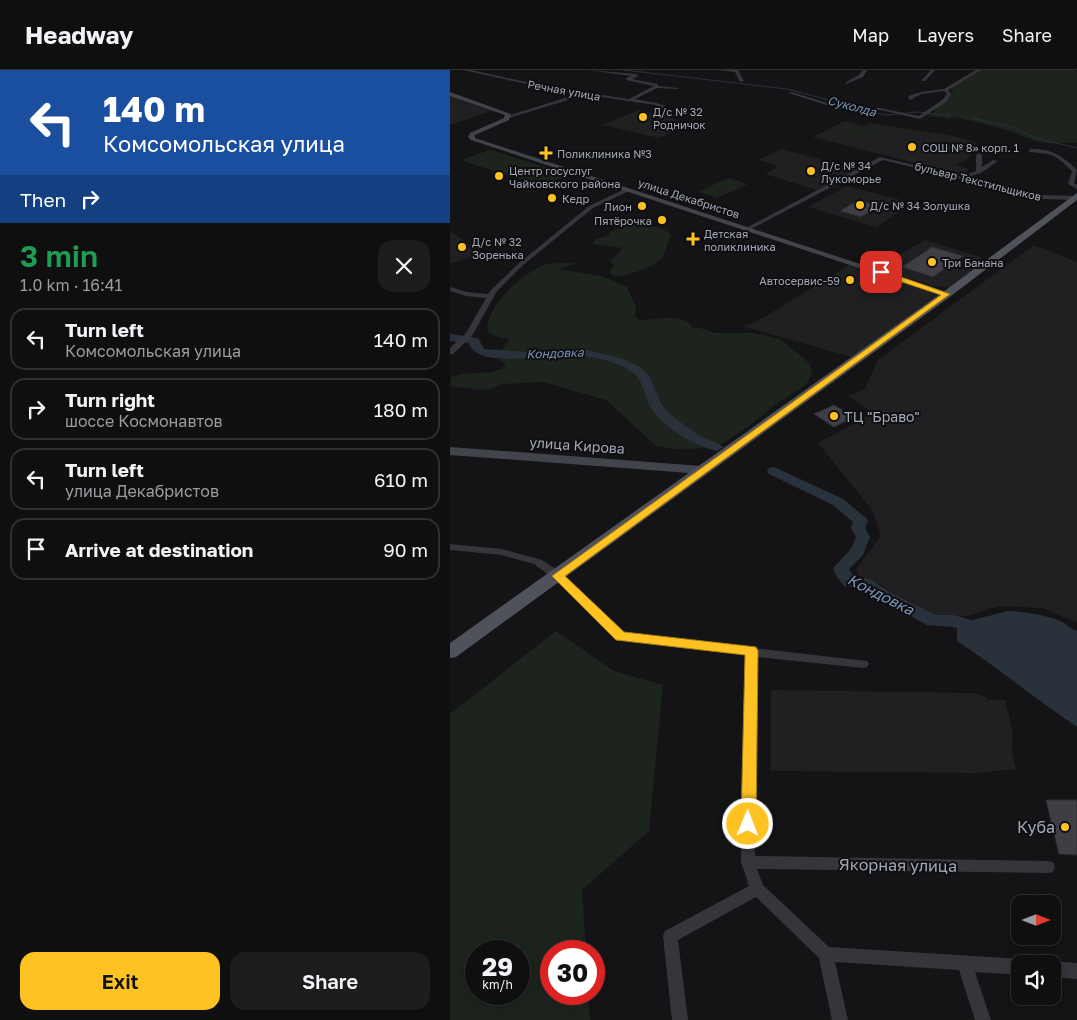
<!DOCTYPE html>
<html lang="en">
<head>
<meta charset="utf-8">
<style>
	:root { --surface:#0f0f10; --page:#1d1d1e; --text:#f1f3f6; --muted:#9b9c9f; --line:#2f2f30; --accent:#ffc223 }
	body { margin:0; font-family:"Golos Text",sans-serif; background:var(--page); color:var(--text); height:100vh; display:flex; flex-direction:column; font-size:19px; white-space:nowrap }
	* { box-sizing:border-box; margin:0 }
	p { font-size:16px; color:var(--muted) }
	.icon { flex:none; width:28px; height:28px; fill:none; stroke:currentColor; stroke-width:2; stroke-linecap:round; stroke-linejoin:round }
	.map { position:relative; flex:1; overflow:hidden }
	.side { display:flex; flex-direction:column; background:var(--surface); width:450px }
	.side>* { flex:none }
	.hud { background:#1a4fa0; color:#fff; overflow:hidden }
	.needle { width:32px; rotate:90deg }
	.fabs { position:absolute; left:561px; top:825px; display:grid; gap:10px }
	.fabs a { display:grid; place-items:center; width:50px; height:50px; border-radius:10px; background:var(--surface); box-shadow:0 2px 12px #0003,0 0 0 1px var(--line); font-size:25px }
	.speed { position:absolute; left:15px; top:870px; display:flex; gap:10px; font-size:25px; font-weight:700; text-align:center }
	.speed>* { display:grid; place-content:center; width:65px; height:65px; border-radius:50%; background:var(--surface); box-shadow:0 2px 12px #0003,0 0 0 1px var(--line); line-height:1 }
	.speed small { font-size:12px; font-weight:400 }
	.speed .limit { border:8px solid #d22; background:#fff; color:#111 }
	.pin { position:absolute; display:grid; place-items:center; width:42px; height:42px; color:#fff; margin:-21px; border-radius:10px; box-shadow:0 2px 8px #0006 }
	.me { position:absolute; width:55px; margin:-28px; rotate:1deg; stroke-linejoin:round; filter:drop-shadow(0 0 4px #0008) }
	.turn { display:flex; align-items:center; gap:18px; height:105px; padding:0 20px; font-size:22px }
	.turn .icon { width:65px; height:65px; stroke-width:2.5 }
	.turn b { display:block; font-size:35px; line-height:42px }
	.then { display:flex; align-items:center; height:48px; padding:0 20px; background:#0003; gap:10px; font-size:19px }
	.round { display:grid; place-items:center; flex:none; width:52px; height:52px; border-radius:15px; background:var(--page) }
	.overview { display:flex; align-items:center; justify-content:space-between; height:85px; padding:0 20px }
	h1 { font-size:30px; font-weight:600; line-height:38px; color:#1e9e55 }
	.primary-button { display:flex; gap:10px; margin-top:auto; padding:10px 20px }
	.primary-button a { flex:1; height:58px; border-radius:15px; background:var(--accent); color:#111; font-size:20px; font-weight:600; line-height:58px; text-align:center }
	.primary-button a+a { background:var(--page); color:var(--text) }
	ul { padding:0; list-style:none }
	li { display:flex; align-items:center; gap:15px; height:62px; margin:0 10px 8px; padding:0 10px; border:2px solid var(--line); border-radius:15px }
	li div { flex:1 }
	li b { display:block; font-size:19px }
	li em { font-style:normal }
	header { display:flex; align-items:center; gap:30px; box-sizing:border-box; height:70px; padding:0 25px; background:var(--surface); border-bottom:1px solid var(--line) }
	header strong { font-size:24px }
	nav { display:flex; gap:28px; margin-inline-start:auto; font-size:18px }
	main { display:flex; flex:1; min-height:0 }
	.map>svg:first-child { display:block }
	.built { fill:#202023 }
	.green { fill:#1c241d; fill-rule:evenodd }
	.water { fill:#29323b }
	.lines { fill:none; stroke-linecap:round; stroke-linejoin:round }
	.stream { stroke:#29323b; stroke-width:1 }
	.river { fill:#29323b; fill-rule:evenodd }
	.building { fill:#3e3e44; stroke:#2e2e32 }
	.street { fill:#35353b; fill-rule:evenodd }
	.secondary { fill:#42444c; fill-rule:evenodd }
	.primary { fill:#50525b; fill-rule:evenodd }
	.route { fill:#ffc223; stroke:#a67e17 }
	.poi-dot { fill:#ffc223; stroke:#0f0f11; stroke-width:2 }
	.labels { text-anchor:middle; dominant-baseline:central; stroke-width:4; stroke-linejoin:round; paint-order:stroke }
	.far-street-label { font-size:11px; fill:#a4a9b8; stroke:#0f0f11 }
	.far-poi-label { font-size:11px; fill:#a4a9b8; stroke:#0f0f11; text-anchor:start }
	.far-water-label { font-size:12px; font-style:italic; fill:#7895b6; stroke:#0f0f11 }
	.poi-label { font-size:14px; fill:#a4a9b8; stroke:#0f0f11; text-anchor:start }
	.street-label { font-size:14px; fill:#a4a9b8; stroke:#0f0f11 }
	.water-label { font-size:15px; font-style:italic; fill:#7895b6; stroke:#0f0f11 }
	.near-poi-label { font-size:16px; fill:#a4a9b8; stroke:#0f0f11; text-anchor:end }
	.near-street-label { font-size:16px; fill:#a4a9b8; stroke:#0f0f11 }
</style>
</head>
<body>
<header>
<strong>Headway</strong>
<nav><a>Map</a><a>Layers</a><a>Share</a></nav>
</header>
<main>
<section class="side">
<div class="hud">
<div class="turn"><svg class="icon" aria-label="left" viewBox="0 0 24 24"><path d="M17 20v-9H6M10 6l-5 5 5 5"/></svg><div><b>140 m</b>Комсомольская улица</div></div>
<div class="then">Then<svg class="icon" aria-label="right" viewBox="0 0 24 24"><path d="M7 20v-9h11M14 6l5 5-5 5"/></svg></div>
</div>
<div class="overview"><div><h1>3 min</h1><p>1.0 km · 16:41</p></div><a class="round"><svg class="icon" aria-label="close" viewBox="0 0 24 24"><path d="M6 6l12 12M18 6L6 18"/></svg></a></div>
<ul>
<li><svg class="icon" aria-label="left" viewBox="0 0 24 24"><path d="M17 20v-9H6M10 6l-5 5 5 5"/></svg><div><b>Turn left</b><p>Комсомольская улица</p></div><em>140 m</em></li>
<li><svg class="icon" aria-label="right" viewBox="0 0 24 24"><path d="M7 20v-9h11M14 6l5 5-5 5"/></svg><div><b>Turn right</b><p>шоссе Космонавтов</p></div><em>180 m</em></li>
<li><svg class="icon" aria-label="left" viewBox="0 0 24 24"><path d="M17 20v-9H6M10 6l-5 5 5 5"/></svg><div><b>Turn left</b><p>улица Декабристов</p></div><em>610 m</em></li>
<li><svg class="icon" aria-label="arrive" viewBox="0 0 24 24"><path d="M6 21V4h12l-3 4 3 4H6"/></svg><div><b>Arrive at destination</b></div><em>90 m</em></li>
</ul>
<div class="primary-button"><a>Exit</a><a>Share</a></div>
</section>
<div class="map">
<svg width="627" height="950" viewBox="0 0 627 950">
	<rect width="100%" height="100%" fill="#141416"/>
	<!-- built -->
	<path class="built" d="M0 26 42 41 0 55Z
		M189 40H190L242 54 209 68 152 55Z
		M395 51 415 56 419 53 499 65 522 71 526 73 518 89 506 95 519 99 518 101 512 105 363 67Z
		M331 79 406 99 367 120 315 104 328 96 308 90Z
		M397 116 463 133 426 157 358 137Z
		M0 161 30 182 27 185 0 194Z
		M475 170 524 185 538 191 502 218 482 216 427 198Z
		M584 175 627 192V552L592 538 549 536 517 546 479 549 430 514 410 508 406 499 431 466 423 441 368 373 424 343 398 326 414 320 428 290Z
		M401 194 491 225 402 287 292 256 304 253Z
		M321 620 524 623 536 627 537 630H555L563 663 562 682 566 699 527 703 321 701Z"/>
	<!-- green -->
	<path class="green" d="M530 0H625L627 2V73C617 72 597 75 589 72 562 61 531 52 501 47L500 49 476 46 486 41 483 40 499 28V24L504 20 499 18Z
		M393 56H402L435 64V66L425 69 389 60Z
		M42 79 47 82 120 105 90 116 11 90Z
		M278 108 298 114 267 128 248 122Z
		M183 153 211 158 222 164C217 172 215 184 212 188 206 196 175 207 165 207L159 202 164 195 160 192 173 178 142 174 146 169 160 165 159 162Z
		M126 193 108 199 151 206 177 217 186 238 185 246 190 250C208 250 232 241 244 259L247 257 265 263H305L330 269 359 293 362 303 356 315 326 334 298 357 265 378 226 379 206 376 156 330 93 312 50 314 42 319 30 320 0 316 1 307C19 299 37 308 56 296L48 287 59 269 44 266 38 262C33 238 72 205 91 196 100 192 116 194 126 193Z
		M106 561 164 601 213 615 199 761 132 820 136 881H101V924H138L140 950H0V644ZM26 881H69V924H26Z"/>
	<!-- water -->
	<path class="water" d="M558 541C575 542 594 545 610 551 618 554 619 559 627 561V657C586 629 548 598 507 571V559L503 551H519Z"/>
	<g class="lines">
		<!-- stream -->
		<path class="stream" d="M174 0 337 19 435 45 468 42 501 46
			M522 48 565 58 585 68 627 78"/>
		<!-- river -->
		<path class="river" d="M0 264 28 268 34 279 77 282 127 278 170 288 188 296 199 305 211 334 223 347 247 364 274 377 267 381C243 375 215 359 201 338 196 330 195 321 191 313 185 298 160 291 146 288 137 286 128 285 119 284 99 284 26 300 19 273L0 271Z
			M324 397 393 429 416 448 418 451 415 458 420 467 413 485 399 499 404 507 420 509 438 521 485 545H503L529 552 531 556 529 560 523 562 503 557 477 555 410 518 394 516 387 507 383 498 401 479 406 467 401 458 403 452 383 435 319 404 317 401 319 398Z"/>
	</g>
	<!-- building -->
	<path class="building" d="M408 130 429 136 411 147 390 141Z
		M482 177 513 186 483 207 452 197Z
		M384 335 404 347 384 357 364 344Z
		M596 730H627V785L609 784Z"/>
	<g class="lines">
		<!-- street -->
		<path class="street" d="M13 0H21L104 18 179 29 204 16 176 10V8L181 6 138 0 186 4 188 6 182 9 208 14V16L229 18 227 19 207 18 185 29 206 33 216 36 214 38 205 35 131 24V26L59 48 57 46 128 24 104 20Z
			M268 0H288L294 11 290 12 285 2Z
			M413 0H417L413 7 396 14V12L409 5Z
			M481 0H485L475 11H471Z
			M526 0H531L498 20 501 24 496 32 470 49 430 40H393L338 23 342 22 393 38H430L469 46 492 30 497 24 494 21 472 24 463 28V29L461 30 459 29 458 26 471 22 494 19Z
			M581 79C602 79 613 86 627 100L624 113 627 115V119L618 114 622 101C604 84 604 84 579 82V80Z
			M529 83 532 85V97L543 90 548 91 531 103 518 107 592 125 624 126 627 128 624 130 592 129 433 90 299 160 294 159 430 87 512 106 526 101V85Z
			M177 118 180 120 179 121 143 138 72 196 47 221 22 266 3 284H0V278L16 263 36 228 16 226 0 221V217L17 222 38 224 42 219 68 194 139 136Z
			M0 474 52 479 92 490 112 503 173 563 417 591 419 594 417 597 413 598 308 587 305 786 598 791 603 792 605 797 603 802 598 803 307 799 313 815 379 877 570 889 575 892 576 894H570V905L525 902 541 950H525L509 900 385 892 398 950H382L369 888 306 827 228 870 238 950H222L213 866 215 861 299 816 291 792 296 585 166 570 104 509 84 494 52 485 0 480Z
			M602 891 627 893V909L602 907V894H597Z"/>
		<!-- secondary -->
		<path class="secondary" d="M0 22 61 44 59 50 25 65V68L502 224 494 226 21 70 18 67 20 63 54 48 55 45 0 26Z
			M0 377 252 396 258 400 252 404 0 385Z"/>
		<!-- primary -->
		<path class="primary" d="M627 123V130L501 226 6 587 0 588V573L493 222Z"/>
	</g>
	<!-- route -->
	<path class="route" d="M431 200 500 224 115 506 174 562 306 577 308 581 306 754 304 759 298 761 293 759 291 754 295 585 166 570 102 506 491 225 428 204 427 202Z"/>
	<!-- markers -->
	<g class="poi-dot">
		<circle cx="193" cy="47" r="5"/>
		<circle cx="462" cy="77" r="5"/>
		<path d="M93.5 75.5h5v5h5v5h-5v5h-5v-5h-5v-5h5z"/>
		<circle cx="361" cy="101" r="5"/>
		<circle cx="49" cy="106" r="5"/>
		<circle cx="102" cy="128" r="5"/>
		<circle cx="410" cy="135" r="5"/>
		<circle cx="192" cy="136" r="5"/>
		<circle cx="212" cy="150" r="5"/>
		<path d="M240.5 161.5h5v5h5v5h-5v5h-5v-5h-5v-5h5z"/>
		<circle cx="12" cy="177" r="5"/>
		<circle cx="482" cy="192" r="5"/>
		<circle cx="400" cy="210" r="5"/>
		<circle cx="384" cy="346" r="5"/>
		<circle cx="615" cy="757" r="5"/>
	</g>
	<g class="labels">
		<!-- far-street labels -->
		<g class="far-street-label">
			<text transform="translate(114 20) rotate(10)">Речная улица</text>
			<text transform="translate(528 111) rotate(14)">бульвар Текстильщиков</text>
			<text transform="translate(239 128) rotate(18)">улица Декабристов</text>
		</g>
		<!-- far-poi labels -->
		<g class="far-poi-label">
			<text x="203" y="41">Д/с № 32<tspan x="203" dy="13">Родничок</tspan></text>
			<text x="472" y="77">СОШ № 8» корп. 1</text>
			<text x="107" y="83">Поликлиника №3</text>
			<text x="371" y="95">Д/с № 34<tspan x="371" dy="13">Лукоморье</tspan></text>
			<text x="59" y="100">Центр госуслуг<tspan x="59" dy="13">Чайковского района</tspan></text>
			<text x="112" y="128">Кедр</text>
			<text x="420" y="135">Д/с № 34 Золушка</text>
			<text x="182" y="136" text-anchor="end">Лион</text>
			<text x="202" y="150" text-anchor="end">Пятёрочка</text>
			<text x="254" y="163">Детская<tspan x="254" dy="13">поликлиника</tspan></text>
			<text x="22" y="171">Д/с № 32<tspan x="22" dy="13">Зоренька</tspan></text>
			<text x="492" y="192">Три Банана</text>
			<text x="390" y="210" text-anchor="end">Автосервис-59</text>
		</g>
		<!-- far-water labels -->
		<g class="far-water-label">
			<text transform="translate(402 36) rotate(15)">Суколда</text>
			<text transform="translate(105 283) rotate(-2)">Кондовка</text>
		</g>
		<!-- poi labels -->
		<g class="poi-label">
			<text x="394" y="346">ТЦ "Браво"</text>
		</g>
		<!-- street labels -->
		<g class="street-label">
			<text transform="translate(127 375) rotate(4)">улица Кирова</text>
		</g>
		<!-- water labels -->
		<g class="water-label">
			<text transform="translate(431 524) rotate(27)">Кондовка</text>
		</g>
		<!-- near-poi labels -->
		<g class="near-poi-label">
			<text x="605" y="757">Куба</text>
		</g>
		<!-- near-street labels -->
		<g class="near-street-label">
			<text transform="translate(448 795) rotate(1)">Якорная улица</text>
		</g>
	</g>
</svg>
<div class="fabs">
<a><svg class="needle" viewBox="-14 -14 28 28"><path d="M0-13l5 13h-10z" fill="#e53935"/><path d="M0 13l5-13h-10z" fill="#9b9c9f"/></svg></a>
<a><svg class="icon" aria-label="sound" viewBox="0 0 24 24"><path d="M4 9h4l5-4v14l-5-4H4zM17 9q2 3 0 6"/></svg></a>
</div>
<div class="speed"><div>29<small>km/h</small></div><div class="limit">30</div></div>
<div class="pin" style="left:431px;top:202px;background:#d93025"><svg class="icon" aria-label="arrive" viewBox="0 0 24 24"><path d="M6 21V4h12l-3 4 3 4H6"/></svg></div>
<svg class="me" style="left:298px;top:754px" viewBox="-20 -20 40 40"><circle r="17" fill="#ffc223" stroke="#fff" stroke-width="3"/><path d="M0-11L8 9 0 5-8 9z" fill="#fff"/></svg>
</div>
</main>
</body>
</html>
